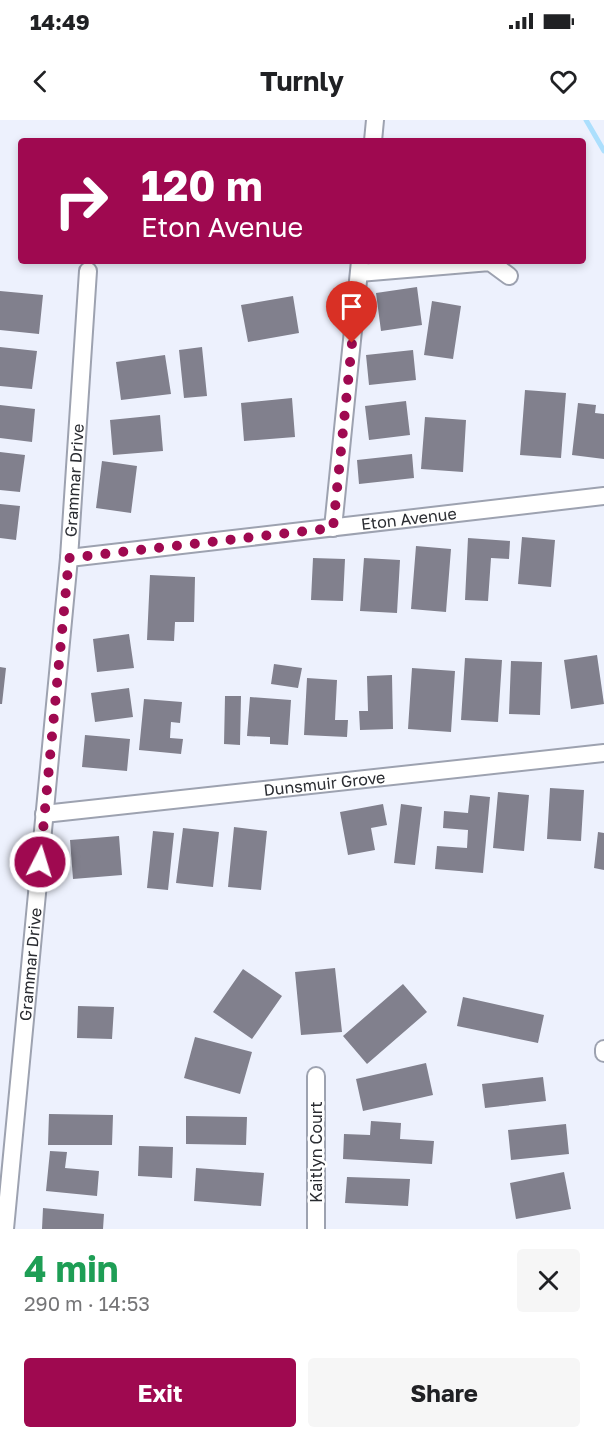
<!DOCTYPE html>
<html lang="en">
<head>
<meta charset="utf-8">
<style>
	:root { --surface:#fff; --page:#f6f6f6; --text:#202124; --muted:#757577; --accent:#9f0950 }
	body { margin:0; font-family:"Golos Text",sans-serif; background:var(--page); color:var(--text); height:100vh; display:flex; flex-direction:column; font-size:22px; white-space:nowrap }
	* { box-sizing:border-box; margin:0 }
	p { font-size:20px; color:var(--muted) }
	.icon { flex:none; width:33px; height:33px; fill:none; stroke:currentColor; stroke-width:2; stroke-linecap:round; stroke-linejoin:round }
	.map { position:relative; height:1109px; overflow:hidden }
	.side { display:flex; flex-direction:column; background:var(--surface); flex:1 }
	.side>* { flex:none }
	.banner { position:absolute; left:18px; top:18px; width:568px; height:126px; border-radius:6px; box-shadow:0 3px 9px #0003; background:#9f0950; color:#fff; overflow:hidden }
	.pin { position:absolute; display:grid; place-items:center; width:51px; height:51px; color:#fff; margin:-62px -26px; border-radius:50% 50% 50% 0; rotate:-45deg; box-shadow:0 0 6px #0007 }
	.pin .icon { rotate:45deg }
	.me { position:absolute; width:66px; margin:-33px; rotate:5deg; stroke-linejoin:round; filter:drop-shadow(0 0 4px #0008) }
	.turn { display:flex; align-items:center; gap:21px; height:126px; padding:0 24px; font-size:27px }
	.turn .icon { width:78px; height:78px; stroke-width:2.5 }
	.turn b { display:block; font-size:42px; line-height:51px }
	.round { display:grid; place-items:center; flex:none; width:63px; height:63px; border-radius:6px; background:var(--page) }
	.headline { display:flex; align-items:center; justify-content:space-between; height:102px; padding:0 24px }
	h1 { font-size:36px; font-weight:700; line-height:45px; color:#1e9e55 }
	.primary-button { display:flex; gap:12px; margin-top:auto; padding:12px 24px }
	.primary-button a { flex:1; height:69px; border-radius:6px; background:var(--accent); color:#fff; font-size:24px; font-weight:700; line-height:69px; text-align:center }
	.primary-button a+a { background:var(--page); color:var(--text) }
	.status { display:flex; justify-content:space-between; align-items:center; height:42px; padding:0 30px; background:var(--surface); direction:ltr }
	.status svg { height:16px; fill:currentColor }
	header { display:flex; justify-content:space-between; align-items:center; height:78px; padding:0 24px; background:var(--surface); font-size:27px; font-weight:700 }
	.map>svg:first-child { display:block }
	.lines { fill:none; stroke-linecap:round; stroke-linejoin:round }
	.stream { stroke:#acdffd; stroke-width:5 }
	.building { fill:#81808d }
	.street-casing { stroke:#9da2b0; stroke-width:20 }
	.street { stroke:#fff; stroke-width:16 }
	.route { stroke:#9f0950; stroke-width:10; stroke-dasharray:0 18 }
	.labels { text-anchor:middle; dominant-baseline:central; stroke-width:5; stroke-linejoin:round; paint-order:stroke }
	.street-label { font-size:16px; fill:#2a2c31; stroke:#fff }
</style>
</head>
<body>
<div class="status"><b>14:49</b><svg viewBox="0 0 49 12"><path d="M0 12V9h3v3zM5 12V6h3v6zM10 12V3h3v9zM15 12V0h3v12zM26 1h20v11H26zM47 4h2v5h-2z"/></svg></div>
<header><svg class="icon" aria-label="back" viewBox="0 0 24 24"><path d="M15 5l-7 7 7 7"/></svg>Turnly<svg class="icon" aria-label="heart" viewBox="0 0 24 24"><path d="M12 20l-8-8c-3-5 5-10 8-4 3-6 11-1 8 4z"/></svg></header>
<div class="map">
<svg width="604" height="1109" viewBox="0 0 604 1109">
	<rect width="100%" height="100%" fill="#edf1fd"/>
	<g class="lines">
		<!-- stream -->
		<path class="stream" d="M586 0 604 31"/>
	</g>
	<!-- building -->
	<path class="building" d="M417 167 422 205 381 211 376 173Z
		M0 171 43 175 39 214 0 210Z
		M293 176 299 213 248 222 241 185Z
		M432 181 461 186 453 239 424 235Z
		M0 227 37 231 32 269 0 266Z
		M202 227 207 276 184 278 179 230Z
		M413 230 416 260 369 265 366 235Z
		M165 235 171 274 121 280 116 242Z
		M525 270 566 273 561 338 520 335Z
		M292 278 295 317 244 321 241 283Z
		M406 281 410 315 369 320 365 286Z
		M578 283 596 285 595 293 604 294V339L572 335Z
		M0 285 35 289 32 322 0 318Z
		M160 295 163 331 113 335 110 300Z
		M425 297 466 300 463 352 421 349Z
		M0 332 25 335 20 372 0 370Z
		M412 334 414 358 359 364 357 340Z
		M102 341 137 346 131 393 96 388Z
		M0 384 20 386 16 420 0 418Z
		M522 417 555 420 551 467 518 464Z
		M468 418 510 421 509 439 491 438 488 481 465 480Z
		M416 426 451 429 446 492 411 489Z
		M313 438 345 439 343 481 311 480Z
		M364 438 400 440 397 493 360 491Z
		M150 455 195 457 194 502H175L174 521 147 520Z
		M129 514 134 548 97 552 93 519Z
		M597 535 604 584 571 589 564 540Z
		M465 538 502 540 498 602 461 600Z
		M511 541 542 542 540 595 509 594Z
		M274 544 302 548 298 568 271 564Z
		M0 547 6 548 2 584H0Z
		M412 548 455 551 451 612 408 609Z
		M392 555 393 609 360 610 359 591H368L367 556Z
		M307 558 337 560 335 600H348L347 617 304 615Z
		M129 568 133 597 95 602 91 573Z
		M225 576H241L240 625 224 624Z
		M250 577 291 580 288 625 270 624V617L247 616Z
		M144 579 182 582 180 603 171 602 170 618 183 619 181 634 139 630Z
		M85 615 130 619 127 651 82 647Z
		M550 668 584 670 581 721 547 719Z
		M498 672 529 675 524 731 493 728Z
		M470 675 490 677 483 753 435 749 437 726 467 728 468 710 443 708 444 691 468 693Z
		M383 684 387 705 371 708 375 730 348 735 340 692Z
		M401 684 422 687 415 745 394 743Z
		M234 707 267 711 261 770 228 767Z
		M183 708 219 712 213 767 176 763Z
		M153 711 174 713 168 770 147 768Z
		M598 712 604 713V750L594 748Z
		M119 716 122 755 73 759 70 720Z
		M335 848 342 912 301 915 295 852Z
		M243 849 282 876 252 919 213 892Z
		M403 864 427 892 367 944 343 916Z
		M463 877 544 895 538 923 457 906Z
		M78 886 114 887 112 919 77 918Z
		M195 917 252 932 240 974 184 958Z
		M426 943 433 975 363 991 356 959Z
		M543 957 546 981 485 988 482 964Z
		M49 994 113 995 112 1025H48Z
		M186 996 247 997 246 1025 186 1024Z
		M371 1001 401 1003 400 1019 434 1021 432 1044 343 1039 344 1014 370 1015Z
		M566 1004 569 1034 511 1040 508 1010Z
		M139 1026 173 1027 172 1058 138 1056Z
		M50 1031 67 1032 65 1048 99 1051 97 1076 46 1071Z
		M196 1048 264 1053 261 1086 194 1081Z
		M564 1052 571 1089 516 1099 510 1063Z
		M347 1057 410 1059 408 1086 345 1083Z
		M43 1088 104 1094 103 1109H42Z"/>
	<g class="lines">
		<defs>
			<g id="street">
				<path d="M373 21 375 0"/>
				<path d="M359 153 490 142 509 156"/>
				<path d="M333 408 360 141"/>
				<path id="s1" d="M69 438 604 376"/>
				<path id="s2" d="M44 694 604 633"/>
				<path d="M604 929V933"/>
				<path d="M316 956V1109"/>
				<path id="s3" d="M5 1109 69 438 88 151"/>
			</g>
		</defs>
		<!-- street casing -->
		<use href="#street" class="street-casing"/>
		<!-- street -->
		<use href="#street" class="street"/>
	</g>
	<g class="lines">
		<!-- route -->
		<path class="route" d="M40 742 69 438 333 408 352 223"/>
	</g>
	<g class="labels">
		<!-- street labels -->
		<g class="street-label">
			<text stroke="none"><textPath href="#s3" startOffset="752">Grammar Drive</textPath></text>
			<text stroke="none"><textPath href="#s1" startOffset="342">Eton Avenue</textPath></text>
			<text stroke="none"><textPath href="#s2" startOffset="282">Dunsmuir Grove</textPath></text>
			<text stroke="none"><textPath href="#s3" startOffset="266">Grammar Drive</textPath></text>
			<text transform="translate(316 1032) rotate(-90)">Kaitlyn Court</text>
		</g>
	</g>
</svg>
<div class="pin" style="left:352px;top:223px;background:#d93025"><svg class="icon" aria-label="arrive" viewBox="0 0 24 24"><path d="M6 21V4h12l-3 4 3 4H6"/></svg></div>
<svg class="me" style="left:40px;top:742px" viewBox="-20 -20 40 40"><circle r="17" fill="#9f0950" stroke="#fff" stroke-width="3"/><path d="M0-11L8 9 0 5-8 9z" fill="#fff"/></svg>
<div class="banner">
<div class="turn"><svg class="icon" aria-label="right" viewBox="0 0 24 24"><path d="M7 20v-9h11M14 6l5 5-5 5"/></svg><div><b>120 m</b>Eton Avenue</div></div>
</div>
</div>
<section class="side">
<div class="headline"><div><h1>4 min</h1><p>290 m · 14:53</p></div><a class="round"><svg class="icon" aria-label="close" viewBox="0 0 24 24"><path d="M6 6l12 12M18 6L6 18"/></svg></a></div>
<div class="primary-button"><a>Exit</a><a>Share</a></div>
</section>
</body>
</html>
